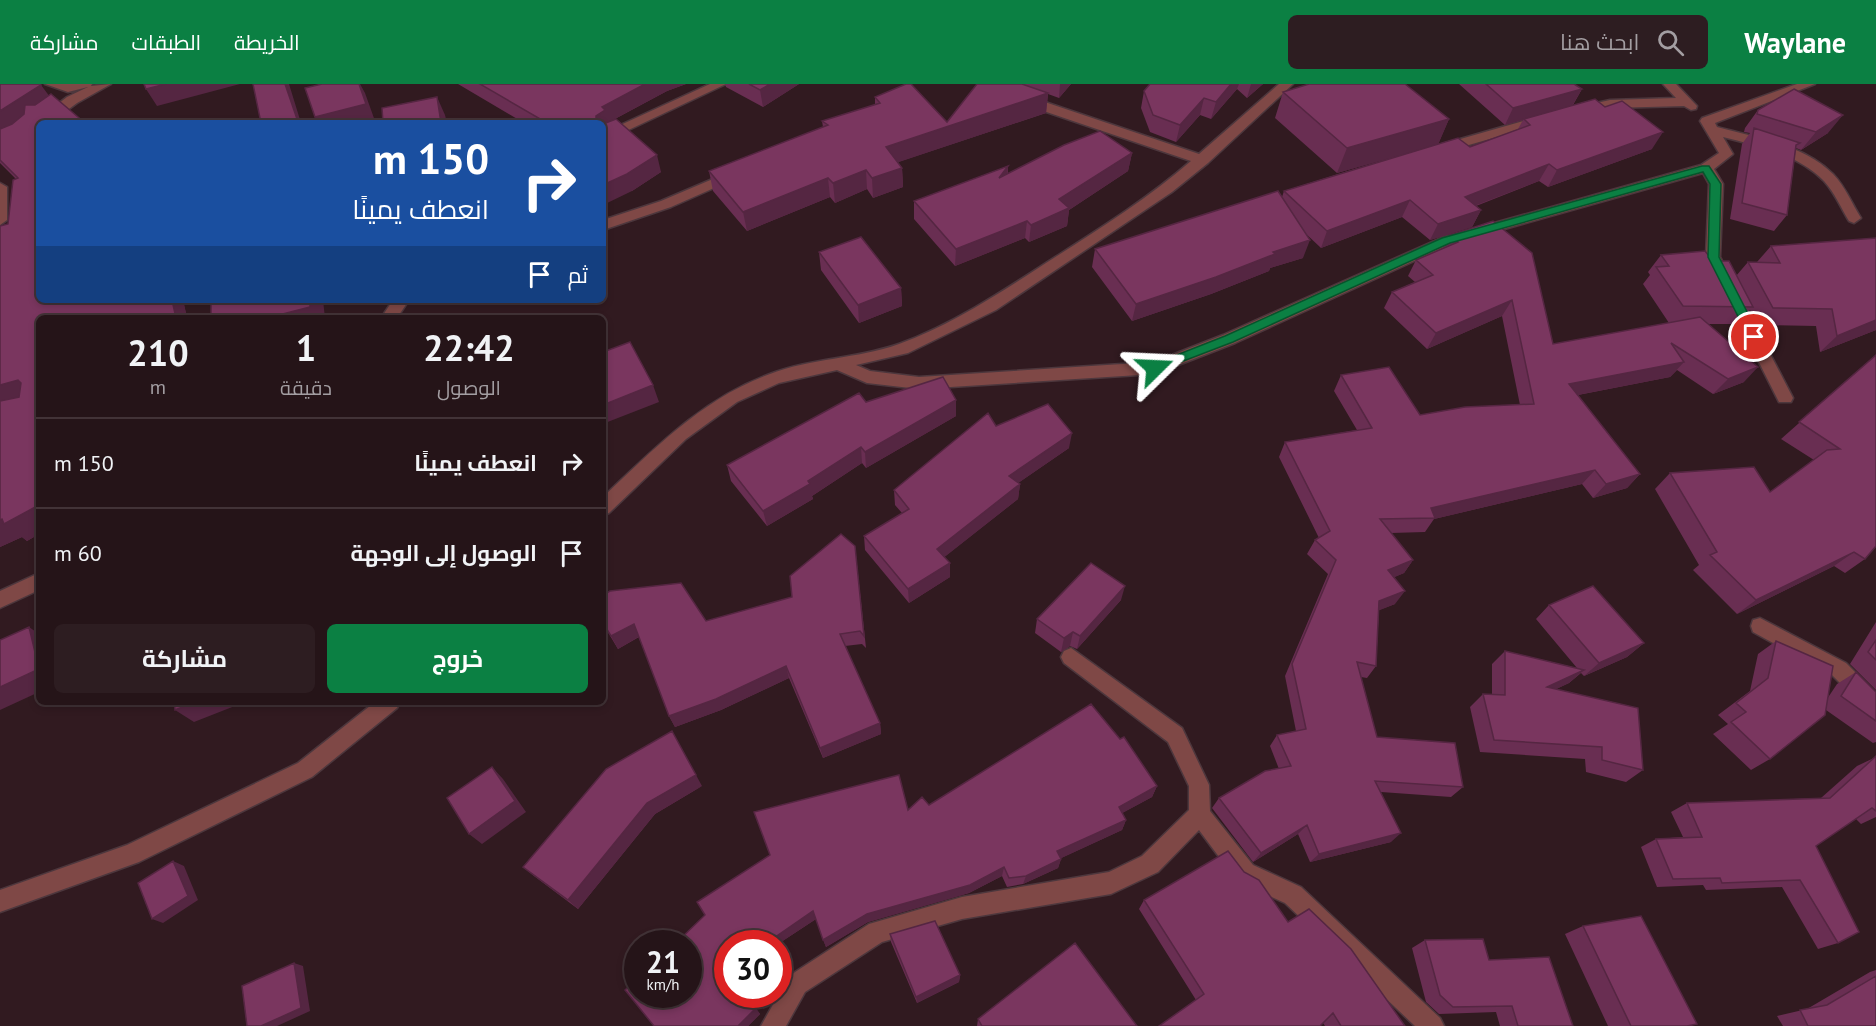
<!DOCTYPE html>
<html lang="ar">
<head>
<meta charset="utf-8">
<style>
	:root { --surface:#251418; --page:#2d1d21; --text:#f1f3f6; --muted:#a39ea2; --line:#423337; --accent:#0b8043 }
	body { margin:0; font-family:"PT Sans",Cairo,sans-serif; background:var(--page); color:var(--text); direction:rtl; height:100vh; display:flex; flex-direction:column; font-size:22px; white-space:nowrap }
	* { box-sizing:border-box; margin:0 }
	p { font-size:20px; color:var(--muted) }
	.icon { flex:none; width:33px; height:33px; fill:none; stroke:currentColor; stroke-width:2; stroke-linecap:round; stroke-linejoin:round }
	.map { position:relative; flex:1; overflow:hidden; direction:ltr }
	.details { position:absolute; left:36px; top:231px; width:570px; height:390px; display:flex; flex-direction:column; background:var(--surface); border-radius:9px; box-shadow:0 3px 9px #0003,0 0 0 2px var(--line); direction:rtl }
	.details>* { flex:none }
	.guide { position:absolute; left:36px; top:36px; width:570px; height:183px; border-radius:9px; box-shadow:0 3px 9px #0003,0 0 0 2px var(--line); direction:rtl; background:#1a4fa0; color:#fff; overflow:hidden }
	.speed { position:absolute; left:624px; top:846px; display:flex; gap:12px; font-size:30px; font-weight:700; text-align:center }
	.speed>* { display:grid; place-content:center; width:78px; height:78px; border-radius:50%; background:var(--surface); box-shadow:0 3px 9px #0003,0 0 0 2px var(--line); line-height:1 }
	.speed small { font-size:15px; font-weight:400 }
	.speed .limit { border:9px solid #d22; background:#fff; color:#111 }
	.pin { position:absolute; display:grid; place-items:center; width:51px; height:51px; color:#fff; margin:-26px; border:3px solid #fff; border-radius:50%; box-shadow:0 2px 6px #0007 }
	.me { position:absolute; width:66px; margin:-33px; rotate:69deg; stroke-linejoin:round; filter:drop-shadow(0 0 4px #0008) }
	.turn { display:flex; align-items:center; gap:21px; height:126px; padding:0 18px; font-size:27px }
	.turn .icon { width:78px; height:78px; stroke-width:2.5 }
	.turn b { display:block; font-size:42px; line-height:51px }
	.then { display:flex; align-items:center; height:57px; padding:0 18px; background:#0003; gap:12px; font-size:22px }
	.eta { display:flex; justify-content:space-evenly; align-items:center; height:102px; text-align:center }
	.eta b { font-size:36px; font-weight:700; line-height:42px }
	.primary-button { display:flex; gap:12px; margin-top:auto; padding:12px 18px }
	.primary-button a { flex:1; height:69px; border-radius:9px; background:var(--accent); color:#fff; font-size:24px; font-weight:700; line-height:69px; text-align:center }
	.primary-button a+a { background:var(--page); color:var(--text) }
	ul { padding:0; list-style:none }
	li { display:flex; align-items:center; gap:18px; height:90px; padding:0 18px; border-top:2px solid var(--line) }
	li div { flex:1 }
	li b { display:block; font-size:22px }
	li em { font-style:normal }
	header { display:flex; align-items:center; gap:36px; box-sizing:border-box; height:84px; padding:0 30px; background:var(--accent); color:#fff }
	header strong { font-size:28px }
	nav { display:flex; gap:33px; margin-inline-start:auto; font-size:21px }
	.search { width:420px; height:54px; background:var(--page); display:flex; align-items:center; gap:15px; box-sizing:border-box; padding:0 21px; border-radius:9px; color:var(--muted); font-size:22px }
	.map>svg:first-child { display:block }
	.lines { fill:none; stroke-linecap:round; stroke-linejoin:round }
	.street-casing { stroke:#4d373d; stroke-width:3 }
	.street { fill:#7f4846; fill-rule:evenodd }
	.wall { fill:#692e52 }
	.shaded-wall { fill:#552642 }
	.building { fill:#7a365f; stroke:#552642; stroke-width:1.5 }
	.route { fill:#0b8043; stroke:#07532c; stroke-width:1.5 }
</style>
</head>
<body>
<header>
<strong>Waylane</strong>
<div class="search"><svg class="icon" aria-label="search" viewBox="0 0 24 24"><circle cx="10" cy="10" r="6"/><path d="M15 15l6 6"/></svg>ابحث هنا</div>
<nav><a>الخريطة</a><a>الطبقات</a><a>مشاركة</a></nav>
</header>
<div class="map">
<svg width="1876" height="942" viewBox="0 0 1876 942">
	<rect width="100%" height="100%" fill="#311a20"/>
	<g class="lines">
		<defs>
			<path id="street" d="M45 0H92L91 2 111 0 77 19 50 39H39V42L35 39 37 36 67 13 88 3 68 8Z
				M710 0H726L603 58V49Z
				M1279 0H1293L1208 79 1172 108 996 226 908 269 856 281 870 287 919 293 1154 278 1223 251 1441 154 1701 81 1719 69 1700 37 1702 34 1797 0H1815L1715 39 1717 43C1757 54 1803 60 1833 90 1845 102 1852 120 1861 134L1854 139 1849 137C1841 124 1835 109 1824 97 1798 70 1758 62 1723 53L1733 70 1714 85 1723 100 1720 173 1793 314 1791 318H1779L1706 173 1709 100 1703 89 1451 160 1235 259 1155 290 919 305 867 299 837 286 779 299 737 318 686 355 609 429 603 431V413C654 365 703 314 770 290 811 274 857 275 899 260 951 241 1000 209 1046 179 1096 147 1146 116 1191 77L1020 19V13H1030L1199 70Z
				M1663 0H1676L1697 22 1696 25 1691 26 1684 22 1610 24 1579 31 1573 27 1574 24 1610 16 1676 14Z
				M1544 31 1551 35 1549 38 1441 69 1434 65 1436 62Z
				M734 86 741 90 739 93 671 123 603 146V136L661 117Z
				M0 99 7 103V136L0 141Z
				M393 216H409L397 234H381Z
				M39 489V506L0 524V507Z
				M1760 534 1846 579 1876 609V631L1869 628 1832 591 1753 548 1751 542 1753 536Z
				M1071 564 1182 644 1209 701 1210 727 1253 781 1301 803 1440 934 1444 942H1415L1285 819 1237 797 1199 746 1158 788 1111 810 962 835 882 858 805 908 786 942H761L789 892 869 840 962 813 1109 788 1142 772 1189 726V702L1168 658 1064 579 1061 573 1064 567Z
				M375 618H400L397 624 312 693 139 778 0 828V806L127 761 298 679Z"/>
		</defs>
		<!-- street casing -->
		<use href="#street" class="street-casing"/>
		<!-- street -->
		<use href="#street" class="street"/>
	</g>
	<!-- wall -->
	<path class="wall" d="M0 0H40L39 216H183L187 234H39V450L27 457 22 453 0 463V142L8 140 16 95 0 79Z
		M458 0H686L667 7 613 36 661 88 632 107 603 39H524Z
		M725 0H799L763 23 726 3Z
		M1023 0H1071L1059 14 1048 10 1046 29 898 78 902 84 903 103 873 114 867 105 835 119 830 113 747 147 713 107 709 87 823 43 822 37 875 21V13L947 38Z
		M1150 0H1263L1247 14 1237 5 1211 35 1200 31 1176 58 1150 48 1141 24 1144 7Z
		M1459 0H1574L1582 5 1573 21 1652 65 1548 103 1539 97 1476 122 1481 126 1472 143 1430 156 1402 133 1321 164 1304 148 1303 174 1270 184 1269 187 1211 210 1132 237 1092 183 1095 165 1282 113 1284 107 1396 72 1337 89 1275 34 1283 8 1449 35 1438 60 1470 63 1518 45 1523 36 1505 41Z
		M1758 26 1828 49 1801 66 1796 64 1787 131 1774 147 1730 135 1742 60 1750 49 1744 48 1745 44Z
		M1132 69 1128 87 1069 126 1067 142 1029 158 1025 154 955 182 914 135V117L1008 82V90Z
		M1493 137 1553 260 1669 239 1643 200 1650 191 1648 188 1661 171 1713 177 1736 192 1748 178H1757L1771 162 1876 154V246L1820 268 1816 242 1758 241 1750 226 1737 240H1707L1744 298 1713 310 1677 286 1670 293 1578 311 1640 390 1627 404 1593 414 1582 400 1434 435 1425 448 1391 449 1413 476 1404 489 1394 493 1395 520 1379 526 1376 582 1367 594 1361 593 1377 653 1463 703 1451 713 1381 708 1391 758 1310 778 1298 750 1253 778 1212 724 1219 714 1279 685 1270 662 1277 651 1296 647 1285 592 1328 490 1307 470 1315 456 1319 454 1279 373 1285 358 1357 346 1334 307 1341 291 1420 331 1520 321 1502 232 1427 265 1384 224 1392 208 1415 198 1408 192 1416 176 1443 165 1450 151Z
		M819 168 901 204 902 222 859 239 821 186Z
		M1876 271 1865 475 1845 489 1834 482 1737 530 1693 486 1699 481 1655 405 1670 389 1770 408 1814 376 1781 355Z
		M956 316V332L866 384 862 379 812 412 813 415 767 442 731 397 727 381 866 318Z
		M996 342 1069 364 1018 399 1020 400 1018 415 944 473 950 493 909 519 865 466 864 452 902 429 895 421 894 406Z
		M855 462 866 564 862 560 845 562 880 639 881 650 823 674 789 594 721 626 675 643 669 632 639 553 618 565 603 540V511L706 537 792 513Z
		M1121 516 1077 565 1070 562 1061 568 1035 549 1037 535Z
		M1549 521 1644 559 1627 573 1584 592 1581 589 1569 599 1556 605 1643 686 1626 698 1586 688 1585 675 1480 668 1470 623 1483 610H1492V580L1505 567 1577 584 1536 535Z
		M1876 538V606L1850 580Z
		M1776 557 1827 615 1837 600 1856 588 1876 608V658L1873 659 1826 626 1770 675 1751 686 1713 650 1728 640 1718 631 1750 607 1758 570Z
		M1091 620 1120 655 1124 653 1157 702 1152 713 1122 729 1126 736 1122 746 1061 774V775L1058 784 1023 800 1007 803 1002 792 969 809 868 838 826 863 816 835 778 860H728V910H744L760 930 748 942H654L625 906 638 894V910H688V860H675L705 831 697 818 770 771 754 728 899 691 908 726 922 713 929 721Z
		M1876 673V733L1861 740 1856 735 1816 762 1838 859 1818 865 1782 803 1706 806 1703 801 1657 803 1641 763 1656 755 1683 753 1671 728 1687 719 1821 714 1857 682Z
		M702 702 655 730 578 825 534 792 523 783Z
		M1244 788 1288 838 1405 942H1325L1323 939 1196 916 1139 825 1144 816Z
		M1583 842 1697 940 1690 942H1608L1565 850Z
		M890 850 960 891 959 898 917 919 891 858Z
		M1425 856 1573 942H1500L1496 928 1439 930 1426 918 1412 864Z
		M1876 886V942H1783L1777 932 1807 925 1870 888Z
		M978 935 1137 942H977Z"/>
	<!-- shaded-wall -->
	<path class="shaded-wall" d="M166 0H240L157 22 146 5Z
		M285 0H289L301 39H283Z
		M359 0H360L365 9 375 37 369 39H318L315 33Z
		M645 0H686L667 7 609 38 603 48V39H596V32L602 23Z
		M770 0H799L763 23 760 6Z
		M1060 0H1071L1059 14Z
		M1231 0H1239L1237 5 1211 35 1216 18Z
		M1251 0H1263L1247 14Z
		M41 1 56 21 0 58V27Z
		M1582 5 1572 22 1524 35 1523 36 1505 41 1513 24Z
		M1048 9 1046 29 887 82 886 63Z
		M437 13 445 31 447 39H441Z
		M1204 14 1200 31 1176 58 1180 41Z
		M1843 31 1828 49 1801 66 1816 48Z
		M1449 35 1438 61 1337 89 1347 64Z
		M1663 48 1652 65 1548 103 1557 86Z
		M1132 69 1128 87 1069 126 1067 142 1029 158 1031 141 1059 115Z
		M657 71 661 88 632 107 603 121V101Z
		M1549 80 1539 97 1456 129 1465 113Z
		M1008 82 1007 100 999 94Z
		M902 84 903 103 873 114 872 94Z
		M866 86 867 105 835 119 833 99Z
		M828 94 830 113 747 147 743 128Z
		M1410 116 1402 133 1321 164 1327 147Z
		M1481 126 1472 143 1430 156 1438 140Z
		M1027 137 1025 154 955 182 956 165Z
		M1310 156 1303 174 1270 184 1269 187 1211 210 1132 237 1136 220 1273 168Z
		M901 204 902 222 859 239 858 221Z
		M172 216H183L187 234H176Z
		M310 216H323L325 234H267Z
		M1512 216 1502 232 1427 265 1436 249Z
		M1876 236V246L1820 268 1837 252Z
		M1684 278 1670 293 1557 315 1569 300Z
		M1758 283 1744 298 1713 310 1728 295Z
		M18 296 38 315 0 324V301Z
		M653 301 659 318 605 339 603 333V321Z
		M956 316V332L866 384 865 368Z
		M1072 349 1069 364 1008 406 1009 392Z
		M861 363 862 379 812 412 813 415 767 442 763 427Z
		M1595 386 1582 400 1434 435 1435 434 1431 424Z
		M1640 390 1627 404 1593 414 1606 400Z
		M1020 400 1018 415 937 479V465Z
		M39 421V450L27 457 22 453 0 463V436Z
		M1854 468 1834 482 1737 530 1756 516Z
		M1413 476 1404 489 1379 500 1388 486Z
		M950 479V493L909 519 908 505Z
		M1125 502 1121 516 1077 565 1080 552Z
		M1405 507 1395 520 1370 530 1379 517Z
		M634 540 640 552 618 565 611 552Z
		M29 543 39 550V608L0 626V603Z
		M1073 548 1070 562 1061 568 1064 554Z
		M1644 559 1627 573 1584 592 1599 579Z
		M786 582 789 594 721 626 675 643 669 632Z
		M1584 586 1569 599 1533 616 1547 603Z
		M195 618H245L194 638 175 626Z
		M490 618H501L494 623Z
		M880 639 881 650 823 674 820 664Z
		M492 683 503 695 526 728 482 760 469 750Z
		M696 691 702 702 655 730 578 825 568 816 647 719Z
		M1157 702 1152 713 1115 733 1119 723Z
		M1126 736 1122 746 1055 777 1057 767Z
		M1307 741 1298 750 1253 778 1261 769Z
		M1401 749 1391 758 1310 778 1319 770Z
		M1061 775 1058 784 1023 800 1026 792Z
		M173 777 184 782 198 816 163 839 152 835Z
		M1004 783 1002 792 969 809 868 838 826 863 823 856 867 830Z
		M813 827 816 835 778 860H765Z
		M294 879 303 882 310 927 277 942H261Z
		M960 891 959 898 917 919 916 913Z
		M756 924 760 930 748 942H738Z"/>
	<!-- building -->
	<path class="building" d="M0 0H40L41 1 0 27Z
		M144 0H166L146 5Z
		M253 0H285L297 35 283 39H261Z
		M322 0H359L366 20 315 33 305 4Z
		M480 0H645L602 23 605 26 596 32V39H547Z
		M749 0H770L760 6Z
		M906 0H911L947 38 977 0H1022L1048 9 886 63 902 84 872 94 866 86 833 99 828 94 743 128 709 87 828 41 822 37 880 19 875 13Z
		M1150 0H1231L1216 18 1204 14 1180 41 1153 31 1144 7Z
		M1309 0H1405L1449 35 1347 64 1283 8Z
		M1486 0H1574L1582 5 1513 24Z
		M1794 5 1843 31 1816 48 1757 30 1758 26Z
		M51 10 85 39H39V216H172L176 234H39V421L4 440 2 435 0 436V317L19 313 21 299 18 296 0 301V142L8 140 13 96 18 94 0 76V45L12 40 24 30 25 21H35Z
		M437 13 441 39H383L382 24Z
		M1595 15 1605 23 1622 17 1663 48 1557 86 1549 80 1465 113 1481 126 1438 140 1410 116 1327 147 1284 107 1458 54 1470 63 1530 41 1524 35Z
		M616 35 657 71 627 90 603 101V40Z
		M1754 44 1800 59 1796 61 1787 131 1742 119Z
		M1100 47 1132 69 1059 115 1069 124 1031 141 1027 137 956 165 914 117 1008 82 999 94 1064 61Z
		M1278 107 1310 156 1273 168 1275 170 1216 193 1136 220 1095 165Z
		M1493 137 1532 169 1553 260 1700 233 1758 283 1728 295 1671 259 1684 278 1569 300 1640 390 1606 400 1595 386 1431 424 1435 434 1380 435 1413 476 1388 486 1405 507 1379 517 1376 582 1357 578 1377 653 1455 659 1463 703 1375 697 1401 749 1319 770 1307 741 1261 769 1219 714 1265 687 1291 682 1277 651 1306 645 1292 580 1336 476 1315 456 1330 447 1285 358 1372 344 1341 291 1389 283 1420 331 1465 323 1534 320 1512 216 1436 249 1392 208 1433 191 1416 176 1458 158 1450 151Z
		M861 153 901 204 858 221 819 168Z
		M1876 154V236L1837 252 1832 225 1773 224 1748 178 1780 179 1771 162Z
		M1705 167 1713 177H1729L1753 223 1683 222 1656 183 1669 182 1661 171Z
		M211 216H310V223L267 234H211Z
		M630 258 653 301 603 321V268Z
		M1876 271V462L1865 475 1854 468 1756 516 1710 471 1717 468 1670 389 1754 383 1770 408 1827 366 1840 365 1799 338Z
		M943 293 956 316 865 368 861 363 808 397 810 400 763 427 727 381 859 309 866 318Z
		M1048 320 1072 349 1009 392 1020 400 937 465 950 479 908 505 864 452 909 425 894 406 988 329 996 342Z
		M841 450 855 462 864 552 860 547 840 550 880 639 820 664 786 582 716 615 669 632 634 540 611 552 603 539V511L610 507 681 499 706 537 792 513 790 492Z
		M1091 479 1125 502 1080 552 1073 548 1064 554 1037 535Z
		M1593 502 1644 559 1599 579 1549 521Z
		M29 543 39 585 0 603V556Z
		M1876 556V576L1868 568Z
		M1776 557 1833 582 1825 631 1770 675 1731 638 1746 628 1736 619 1768 594Z
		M1505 567 1584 586 1547 603 1638 624 1643 686 1602 676V663L1494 656 1483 610 1505 611Z
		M1856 588 1876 608V637L1841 612Z
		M174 618H195L175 626Z
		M1091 620 1120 655 1124 653 1157 702 1119 723 1126 736 1057 767 1061 775 1026 792 1009 794 1004 783 970 801 867 830 823 856 813 827 765 860H728V885L724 887 728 891V910H744L756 924 738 942H654L625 906 638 894V910H688V860H675L705 831 697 818 770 771 754 728 899 691 908 726 922 713 929 721Z
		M672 647 696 691 647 719 568 816 523 783 606 685Z
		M1876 672V727L1872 724 1816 762 1859 848 1838 859 1800 796 1722 799 1720 794 1673 795 1656 755 1702 753 1687 719 1830 714Z
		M492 683 515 717 469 750 447 714Z
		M1228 767 1244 788 1259 796 1288 838 1309 825 1351 865 1405 942H1341L1333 929 1320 942H1159L1204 910 1144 816Z
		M173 777 188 812 152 835 138 799Z
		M1641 832 1697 940 1687 942H1631L1583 842Z
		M935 837 960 891 916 913 890 850Z
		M1483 855 1489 876 1549 873 1573 942H1518L1512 922 1453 923 1440 911 1425 856Z
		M1075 859 1137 942H982L978 935Z
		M294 879 301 924 261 942H247L242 902Z
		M1876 892V942H1808L1800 926 1827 921Z"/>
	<!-- route -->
	<path class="route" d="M1702 82H1709L1721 100 1719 173 1760 253 1758 256H1750L1708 173 1710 100 1703 88 1450 159 1233 258 1155 288 1149 284 1151 281 1225 252 1442 154Z"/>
</svg>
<div class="speed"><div>21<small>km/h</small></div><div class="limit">30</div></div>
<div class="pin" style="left:1754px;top:253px;background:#d93025"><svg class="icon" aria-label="arrive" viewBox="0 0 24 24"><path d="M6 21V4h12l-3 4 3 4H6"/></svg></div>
<svg class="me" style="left:1155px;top:284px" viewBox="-20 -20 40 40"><path d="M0-17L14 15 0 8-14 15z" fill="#0b8043" stroke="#fff" stroke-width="4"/></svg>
<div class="guide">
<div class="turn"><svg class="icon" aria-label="right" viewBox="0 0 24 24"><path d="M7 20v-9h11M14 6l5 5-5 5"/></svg><div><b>150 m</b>انعطف يمينًا</div></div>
<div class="then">ثم<svg class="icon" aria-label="arrive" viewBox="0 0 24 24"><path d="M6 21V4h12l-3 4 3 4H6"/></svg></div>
</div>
<section class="details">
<div class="eta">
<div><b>22:42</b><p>الوصول</p></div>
<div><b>1</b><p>دقيقة</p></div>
<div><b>210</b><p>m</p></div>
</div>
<ul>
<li><svg class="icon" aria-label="right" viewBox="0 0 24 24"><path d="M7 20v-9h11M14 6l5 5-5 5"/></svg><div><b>انعطف يمينًا</b></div><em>150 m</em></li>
<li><svg class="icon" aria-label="arrive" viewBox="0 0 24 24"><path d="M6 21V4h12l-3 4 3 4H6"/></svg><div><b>الوصول إلى الوجهة</b></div><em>60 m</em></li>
</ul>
<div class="primary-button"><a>خروج</a><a>مشاركة</a></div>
</section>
</div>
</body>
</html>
